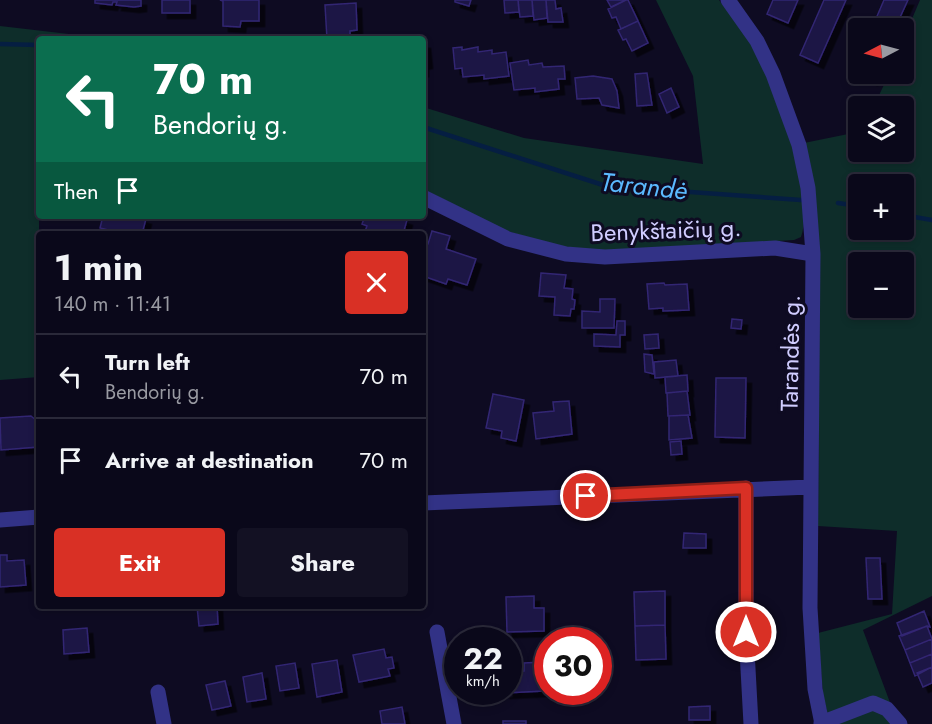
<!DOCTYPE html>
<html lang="en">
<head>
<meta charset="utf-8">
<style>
	:root { --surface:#0a081a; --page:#131123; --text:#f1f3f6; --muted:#999aa2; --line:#2a2939; --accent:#d93025 }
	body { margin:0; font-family:Jost,sans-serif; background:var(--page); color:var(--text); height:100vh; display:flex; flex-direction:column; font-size:22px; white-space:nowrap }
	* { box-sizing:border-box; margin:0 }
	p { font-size:20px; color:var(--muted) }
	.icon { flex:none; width:33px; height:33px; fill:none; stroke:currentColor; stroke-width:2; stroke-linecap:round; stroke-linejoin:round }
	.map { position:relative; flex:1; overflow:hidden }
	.side { position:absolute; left:36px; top:231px; width:390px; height:378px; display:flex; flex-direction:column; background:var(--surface); border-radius:6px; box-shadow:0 3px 9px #0003,0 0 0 2px var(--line) }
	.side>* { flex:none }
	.guide { position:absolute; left:36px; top:36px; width:390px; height:183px; border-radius:6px; box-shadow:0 3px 9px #0003,0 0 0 2px var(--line); background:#0b6e4f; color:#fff; overflow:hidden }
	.needle { width:39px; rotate:264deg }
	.fabs { position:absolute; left:848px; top:18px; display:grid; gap:12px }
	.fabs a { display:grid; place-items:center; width:66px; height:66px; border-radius:6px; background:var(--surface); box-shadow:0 3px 9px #0003,0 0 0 2px var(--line); font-size:30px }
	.speed { position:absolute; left:444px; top:627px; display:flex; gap:12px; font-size:30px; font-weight:700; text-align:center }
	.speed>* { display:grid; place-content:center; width:78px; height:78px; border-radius:50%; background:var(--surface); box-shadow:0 3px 9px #0003,0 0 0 2px var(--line); line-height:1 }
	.speed small { font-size:15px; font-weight:400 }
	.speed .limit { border:9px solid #d22; background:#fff; color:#111 }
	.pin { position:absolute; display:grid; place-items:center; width:51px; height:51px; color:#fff; margin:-26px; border:3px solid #fff; border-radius:50%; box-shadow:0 2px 6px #0007 }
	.me { position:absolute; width:66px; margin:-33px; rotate:0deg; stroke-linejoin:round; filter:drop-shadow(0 0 4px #0008) }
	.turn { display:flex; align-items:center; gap:21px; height:126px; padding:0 18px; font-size:27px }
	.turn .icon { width:78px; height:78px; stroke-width:2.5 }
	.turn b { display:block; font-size:42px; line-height:51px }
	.then { display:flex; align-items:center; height:57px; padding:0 18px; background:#0003; gap:12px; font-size:22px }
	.round { display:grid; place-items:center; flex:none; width:63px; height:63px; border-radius:6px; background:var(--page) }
	.head { display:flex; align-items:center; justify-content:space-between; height:102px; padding:0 18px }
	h1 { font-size:36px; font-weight:700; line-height:45px }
	.cta { display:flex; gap:12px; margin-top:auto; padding:12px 18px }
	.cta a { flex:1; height:69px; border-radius:6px; background:var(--accent); color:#fff; font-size:24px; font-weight:700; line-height:69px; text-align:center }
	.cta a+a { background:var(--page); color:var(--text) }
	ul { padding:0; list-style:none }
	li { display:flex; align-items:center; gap:18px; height:84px; padding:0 18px; border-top:2px solid var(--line) }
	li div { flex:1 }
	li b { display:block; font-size:22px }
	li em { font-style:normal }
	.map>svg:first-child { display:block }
	.green { fill:#0e2d2a; fill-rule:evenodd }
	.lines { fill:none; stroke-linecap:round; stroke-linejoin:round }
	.stream { stroke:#051e42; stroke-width:4.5 }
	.building { fill:#1d1645; stroke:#322673; stroke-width:1.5; filter:url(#shadow) }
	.street { stroke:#323286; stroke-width:15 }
	.route-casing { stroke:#8d1f18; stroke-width:15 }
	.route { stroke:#d93025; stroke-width:10 }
	.labels { text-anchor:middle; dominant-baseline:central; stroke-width:6; stroke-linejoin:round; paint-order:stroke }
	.street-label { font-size:24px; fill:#d0cdff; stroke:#0e0b22 }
	.water-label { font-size:26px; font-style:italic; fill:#5bbaff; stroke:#0e0b22 }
</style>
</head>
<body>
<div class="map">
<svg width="932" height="724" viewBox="0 0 932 724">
	<defs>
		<filter id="shadow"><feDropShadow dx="5.5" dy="5.5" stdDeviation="0" flood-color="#0009"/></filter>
	</defs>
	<rect width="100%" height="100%" fill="#0e0b22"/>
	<!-- green -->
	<path class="green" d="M656 0H719C731 16 744 32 754 49 775 87 816 196 801 237L794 240 607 251H577L506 231 423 189V107L524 138 703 164 693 76Z
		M920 0H932V596L863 630 898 724H830L823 695 818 633 892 614 897 531 818 526 819 402 804 143 858 132V152H903V106H874L889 74H903V40ZM858 184H903V230H858ZM858 262H903V308H858Z
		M0 26 112 39H39V377L0 380Z"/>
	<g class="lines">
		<!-- stream -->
		<path class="stream" d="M0 44 39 45
			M423 127 606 186 801 200
			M838 203 858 206
			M903 215 932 220"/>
	</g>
	<!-- building -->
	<path class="building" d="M95 0H141V6L134 7 116 5 117 2H113L112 5 95 3Z
		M162 0H190V13H162Z
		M220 0H259V21H241L240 27 223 26V1Z
		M455 0H471L469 6 455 2Z
		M504 0H518L519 12 505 13Z
		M518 0H532L533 16 520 17Z
		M532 0H546L547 18 534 20Z
		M546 0H555L556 9 561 8 563 22H548Z
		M607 0H626L611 7Z
		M626 0H628L638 21 621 29 616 17 612 18 608 9Z
		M773 0H798L788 23 767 14Z
		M824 0H846L818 63 800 55Z
		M884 0H908L895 28H872Z
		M356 3 357 30 350 31V39H327L325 5Z
		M638 21 648 43 632 51 626 39 623 40 618 30Z
		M423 43H425L427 63 423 64V72Z
		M462 47V50L478 47V52L492 50V54L506 52 509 76 484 79V75L463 77 462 68 455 69 453 48Z
		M858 59V73L853 71Z
		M528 60 529 65 542 63 543 67 564 66 565 79H558L559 89 535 92V88L514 90 510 63Z
		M647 73 652 105 637 106 635 74Z
		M858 74H875L872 80Z
		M593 76 612 79 617 91 619 108 602 105 599 98 577 99 575 78Z
		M671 88 679 107 667 113 659 94Z
		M103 216H135L146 219 142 234H125L100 228Z
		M365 216H387L386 219 391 220 392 216H395L407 220 403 234H364L367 226 362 224Z
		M72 231V234H57V232Z
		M432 231 450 236 446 249 476 259 467 285 448 279 446 284 423 276V243L428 244Z
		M541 273 566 275 564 288 573 289 572 299 575 300 574 309H571L570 316 554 315 555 297 539 296Z
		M664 283 665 285 687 284 689 310 663 311V308L649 309 647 284Z
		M600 299H615L614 328H582V311L600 312Z
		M732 319 742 320 741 329 731 328Z
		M617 321H625V335H620V347L594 346V334L616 335Z
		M658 334 659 348 645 349 644 335Z
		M644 354 652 355 654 374 645 372Z
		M676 360 678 376 655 378 654 362Z
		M687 375 688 391 666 393 665 377Z
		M716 378H746L745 438 715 437Z
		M687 391 690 415 668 416 667 393Z
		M493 394 524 400 516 441 501 438 502 431 486 428Z
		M569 401 572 434 536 439 533 413 554 411 553 402Z
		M688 415 692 438 669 440V416Z
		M31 416 37 421 38 447 1 450 0 418Z
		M681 441 682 454 671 455 670 442Z
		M684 533 706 534V548H683Z
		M0 555H7V561L24 560 26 585 0 587Z
		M866 558H880L882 599H868Z
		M665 591V625L635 626 634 592Z
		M534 596V608H544V631L507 632 506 597Z
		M197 606H217L218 624 199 626Z
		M924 611 930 627 927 626 902 636 897 623Z
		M665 625 666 659 636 660 635 626Z
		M927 626 932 639 905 650 899 636Z
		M87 628 89 652 64 654 63 630Z
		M932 639V654L910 663 905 650Z
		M384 649 386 658 392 657 394 668 388 669 390 676 359 682 353 655Z
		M932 654V667L915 676 910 663Z
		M337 660 342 692 317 697 312 664Z
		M543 662 544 691 504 693 508 692V671H524V663Z
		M295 663 299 688 280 691 276 666Z
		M932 667V683L923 687 917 673Z
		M262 673 266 699 247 702 243 677Z
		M225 681 231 706 212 710 206 685Z
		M710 706V720H689V707Z
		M402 707 405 724H382L380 711Z
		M503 721H526V724H503Z"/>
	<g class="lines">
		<!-- street -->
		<path class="street" d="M728 0 757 41 773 74 799 145 808 188 813 254 810 608 815 689 822 724
			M423 197 508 239 566 254 605 257 775 248 813 254
			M746 488V632L751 724
			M423 503 810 487
			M0 520 39 517
			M437 632 454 724
			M158 692 164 724
			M821 723 873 703 887 709 900 724"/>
	</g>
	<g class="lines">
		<defs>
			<path id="route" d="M586 496 746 488V632"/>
		</defs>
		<!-- route casing -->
		<use href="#route" class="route-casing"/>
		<!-- route -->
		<use href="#route" class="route"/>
	</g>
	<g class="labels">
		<!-- street labels -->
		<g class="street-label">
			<text transform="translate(666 230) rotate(-2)">Benykštaičių g.</text>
			<text transform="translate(790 353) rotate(-89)">Tarandės g.</text>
		</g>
		<!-- water labels -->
		<g class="water-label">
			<text transform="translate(644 186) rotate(6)">Tarandė</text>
		</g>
	</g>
</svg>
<div class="fabs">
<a><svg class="needle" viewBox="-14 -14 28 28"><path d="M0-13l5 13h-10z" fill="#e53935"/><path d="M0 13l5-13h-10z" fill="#999aa2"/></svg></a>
<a><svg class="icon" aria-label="layers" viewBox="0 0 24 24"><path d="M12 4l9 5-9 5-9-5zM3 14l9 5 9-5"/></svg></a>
<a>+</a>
<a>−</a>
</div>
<div class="speed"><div>22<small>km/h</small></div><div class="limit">30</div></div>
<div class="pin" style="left:586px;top:496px;background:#d93025"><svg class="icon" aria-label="arrive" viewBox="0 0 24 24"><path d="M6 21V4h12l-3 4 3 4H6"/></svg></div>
<svg class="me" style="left:746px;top:632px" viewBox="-20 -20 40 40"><circle r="17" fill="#d93025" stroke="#fff" stroke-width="3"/><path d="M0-11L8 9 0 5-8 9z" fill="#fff"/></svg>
<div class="guide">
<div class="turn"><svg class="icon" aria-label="left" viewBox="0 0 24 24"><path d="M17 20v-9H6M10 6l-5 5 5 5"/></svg><div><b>70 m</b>Bendorių g.</div></div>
<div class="then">Then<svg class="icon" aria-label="arrive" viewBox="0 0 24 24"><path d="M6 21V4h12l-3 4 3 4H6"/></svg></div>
</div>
<section class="side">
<div class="head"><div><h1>1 min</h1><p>140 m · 11:41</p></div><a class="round" style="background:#d93025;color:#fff"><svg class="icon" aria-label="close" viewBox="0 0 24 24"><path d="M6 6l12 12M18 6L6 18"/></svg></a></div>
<ul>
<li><svg class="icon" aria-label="left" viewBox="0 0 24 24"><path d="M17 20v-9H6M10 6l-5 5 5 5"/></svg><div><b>Turn left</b><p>Bendorių g.</p></div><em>70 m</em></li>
<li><svg class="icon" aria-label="arrive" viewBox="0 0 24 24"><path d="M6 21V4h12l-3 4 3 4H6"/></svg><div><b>Arrive at destination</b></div><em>70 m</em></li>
</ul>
<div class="cta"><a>Exit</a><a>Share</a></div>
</section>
</div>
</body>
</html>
